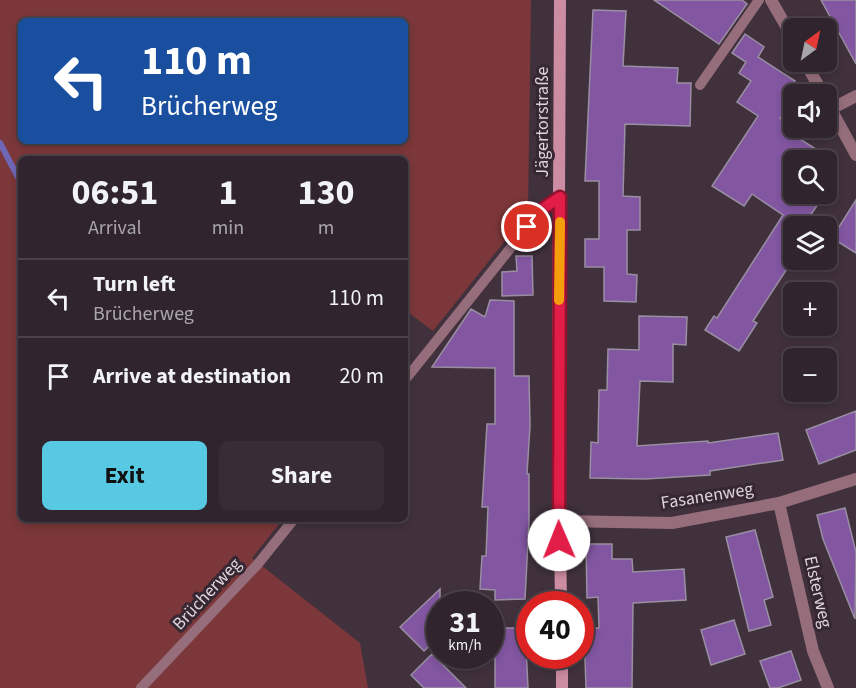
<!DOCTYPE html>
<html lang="en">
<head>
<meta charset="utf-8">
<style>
	:root { --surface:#30252e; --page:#382d36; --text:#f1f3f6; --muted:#a8a5aa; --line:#4b424a; --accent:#58c9e3 }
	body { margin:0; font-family:"Source Sans 3",sans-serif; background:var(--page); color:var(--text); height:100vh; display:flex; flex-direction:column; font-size:22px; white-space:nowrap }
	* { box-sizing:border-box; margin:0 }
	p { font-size:20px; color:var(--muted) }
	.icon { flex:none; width:33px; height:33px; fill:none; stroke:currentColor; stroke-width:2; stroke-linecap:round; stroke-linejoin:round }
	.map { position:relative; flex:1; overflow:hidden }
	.drawer { position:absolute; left:18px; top:156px; width:390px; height:366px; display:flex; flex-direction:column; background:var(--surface); border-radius:9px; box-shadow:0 3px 9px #0003,0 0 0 2px var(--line) }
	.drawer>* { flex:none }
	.top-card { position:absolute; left:18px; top:18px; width:390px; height:126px; border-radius:9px; box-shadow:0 3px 9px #0003,0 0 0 2px var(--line); background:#1a4fa0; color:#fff; overflow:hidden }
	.needle { width:39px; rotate:33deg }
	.tools { position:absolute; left:783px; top:18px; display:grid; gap:12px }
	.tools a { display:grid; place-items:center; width:54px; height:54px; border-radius:9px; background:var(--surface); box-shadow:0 3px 9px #0003,0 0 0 2px var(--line); font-size:30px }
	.speed { position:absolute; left:426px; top:591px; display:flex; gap:12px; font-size:30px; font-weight:700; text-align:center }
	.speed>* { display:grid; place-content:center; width:78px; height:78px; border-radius:50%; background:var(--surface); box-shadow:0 3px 9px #0003,0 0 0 2px var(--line); line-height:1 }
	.speed small { font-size:15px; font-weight:400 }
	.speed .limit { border:9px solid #d22; background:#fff; color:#111 }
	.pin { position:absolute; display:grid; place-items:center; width:51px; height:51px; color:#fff; margin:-26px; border:3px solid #fff; border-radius:50%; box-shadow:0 2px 6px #0007 }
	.me { position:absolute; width:66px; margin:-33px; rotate:359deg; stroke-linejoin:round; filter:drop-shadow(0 0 4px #0008) }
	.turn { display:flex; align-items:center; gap:21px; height:126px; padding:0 24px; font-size:27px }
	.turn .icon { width:78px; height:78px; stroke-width:2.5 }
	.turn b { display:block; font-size:42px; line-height:51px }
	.eta { display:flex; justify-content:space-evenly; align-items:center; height:102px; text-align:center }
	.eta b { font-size:36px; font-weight:700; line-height:42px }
	.button { display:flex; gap:12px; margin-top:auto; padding:12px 24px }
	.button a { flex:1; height:69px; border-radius:9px; background:var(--accent); color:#111; font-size:24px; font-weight:700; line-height:69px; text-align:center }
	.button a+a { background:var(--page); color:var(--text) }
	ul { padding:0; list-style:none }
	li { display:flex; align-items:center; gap:18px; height:78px; padding:0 24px; border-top:2px solid var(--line) }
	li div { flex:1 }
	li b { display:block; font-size:22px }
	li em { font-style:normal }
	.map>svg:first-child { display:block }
	.green { fill:#7b3739; fill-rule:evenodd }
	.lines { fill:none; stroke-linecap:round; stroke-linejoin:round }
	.stream { stroke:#6f66b6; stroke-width:6 }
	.building { fill:#8256a1; stroke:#998fa2; stroke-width:1.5 }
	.lane { stroke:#966e7b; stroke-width:10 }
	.street { stroke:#966e7b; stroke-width:12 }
	.secondary { stroke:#cc8ca2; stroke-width:12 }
	.route-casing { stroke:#92132f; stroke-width:15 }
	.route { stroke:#e11d48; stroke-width:10 }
	.slow { stroke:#f59e0b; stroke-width:10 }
	.labels { text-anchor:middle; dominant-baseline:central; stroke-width:6; stroke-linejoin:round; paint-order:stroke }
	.street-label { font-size:18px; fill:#ded4db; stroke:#362733 }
</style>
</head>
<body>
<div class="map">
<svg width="856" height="688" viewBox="0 0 856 688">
	<rect width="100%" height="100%" fill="#40313d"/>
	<!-- green -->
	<path class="green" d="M0 0H531L528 212 433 331 405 310V159H21V519H283L252 558 360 643 368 688H0ZM21 21H405V141H21Z"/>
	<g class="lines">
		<!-- stream -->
		<path class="stream" d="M0 143 21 183"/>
	</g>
	<!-- building -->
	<path class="building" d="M654 0H742L747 4 719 44Z
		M821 0H856V64Z
		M593 10 626 11 623 66 678 68 677 83H691L690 126 625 124 623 196 640 197V230H627V274L637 275 636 302 604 301V267H585V239H599V181H585Z
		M745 34 764 47 758 57 795 81 789 90 796 94H794V98L780 118 795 128 792 134 833 160H794V194H825L803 226H794V258L753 321 757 323 739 351 705 330 714 316 717 318 783 215 752 194 744 206 712 186 758 116 737 102 751 81 739 73 746 62 732 53Z
		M856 200V253L832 238Z
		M516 256H532L533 295 502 296V272L517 271Z
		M490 300 514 301V376H529L530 426 527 474H529V522L525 599 495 600V590L480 589 482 556H486L488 507H482L487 424H495V368L432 367 471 309 485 317Z
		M639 316 687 317 686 345 673 344V382L640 381 637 446 708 441V443L778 433 783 460 710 471V475L645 479 590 478 591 442 598 443 599 390H607L608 349 639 350Z
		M856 411V450L819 464 806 430Z
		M845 508 856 552 855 619 823 539 817 515Z
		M755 530 773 597 764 600 771 625 749 631 726 537Z
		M586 544H612V559H632L633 572 684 569 686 600 633 603 632 688H586L584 628H599L598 597 587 598Z
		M440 589V636L424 651 400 627Z
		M734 620 745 654 711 665 701 630Z
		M495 628H530V646H526L528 688H495Z
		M791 651 801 680 778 688H770L760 661Z
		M432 654 466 688H424L411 675Z"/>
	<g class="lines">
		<!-- lane -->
		<path class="lane" d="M700 85 759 0
			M405 380 541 210 560 197
			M141 688 257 565 294 519"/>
		<!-- street -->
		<path class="street" d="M771 0 794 40
			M805 62 823 94
			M826 100 856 155
			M831 109 856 96
			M779 503 813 651 828 688
			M559 521 672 523 779 503 856 479"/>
		<!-- secondary -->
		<path class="secondary" d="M560 0 558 396 561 604
			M562 656V688"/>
	</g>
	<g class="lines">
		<defs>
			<path id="route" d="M527 227 541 210 560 197 559 540"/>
		</defs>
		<!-- route casing -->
		<use href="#route" class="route-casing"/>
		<!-- route -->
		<use href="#route" class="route"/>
		<!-- slow -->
		<path class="slow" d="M559 300 560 222"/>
	</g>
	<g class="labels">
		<!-- street labels -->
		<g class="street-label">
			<text transform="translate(542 122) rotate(-90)">Jägertorstraße</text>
			<text transform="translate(707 496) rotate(-9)">Fasanenweg</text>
			<text transform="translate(818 592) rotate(77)">Elsterweg</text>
			<text transform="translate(207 594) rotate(-47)">Brücherweg</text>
		</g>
	</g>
</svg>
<div class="tools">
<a><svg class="needle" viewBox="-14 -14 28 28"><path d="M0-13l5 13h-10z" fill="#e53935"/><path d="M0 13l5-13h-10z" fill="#a8a5aa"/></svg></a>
<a><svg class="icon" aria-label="sound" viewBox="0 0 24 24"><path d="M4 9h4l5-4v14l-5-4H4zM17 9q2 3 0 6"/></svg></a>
<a><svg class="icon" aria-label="search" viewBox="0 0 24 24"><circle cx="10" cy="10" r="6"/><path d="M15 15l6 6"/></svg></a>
<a><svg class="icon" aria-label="layers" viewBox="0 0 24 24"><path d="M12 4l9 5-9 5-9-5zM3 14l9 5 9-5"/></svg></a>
<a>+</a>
<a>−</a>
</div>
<div class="speed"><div>31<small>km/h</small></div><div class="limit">40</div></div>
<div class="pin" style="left:527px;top:227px;background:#d93025"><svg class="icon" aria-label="arrive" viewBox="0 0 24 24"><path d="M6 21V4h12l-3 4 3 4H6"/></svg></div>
<svg class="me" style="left:559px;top:540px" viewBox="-20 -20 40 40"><circle r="19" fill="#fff"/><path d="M0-13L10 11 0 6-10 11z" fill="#e11d48"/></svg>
<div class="top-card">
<div class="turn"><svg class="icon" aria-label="left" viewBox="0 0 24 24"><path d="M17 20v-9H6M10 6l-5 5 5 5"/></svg><div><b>110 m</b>Brücherweg</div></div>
</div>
<section class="drawer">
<div class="eta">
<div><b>06:51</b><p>Arrival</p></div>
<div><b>1</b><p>min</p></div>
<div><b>130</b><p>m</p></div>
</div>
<ul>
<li><svg class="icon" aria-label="left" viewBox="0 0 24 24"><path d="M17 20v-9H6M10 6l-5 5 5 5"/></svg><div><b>Turn left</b><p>Brücherweg</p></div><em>110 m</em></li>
<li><svg class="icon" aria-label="arrive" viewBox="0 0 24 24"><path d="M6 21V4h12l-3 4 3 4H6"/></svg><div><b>Arrive at destination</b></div><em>20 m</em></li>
</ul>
<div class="button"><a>Exit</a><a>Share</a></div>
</section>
</div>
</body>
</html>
